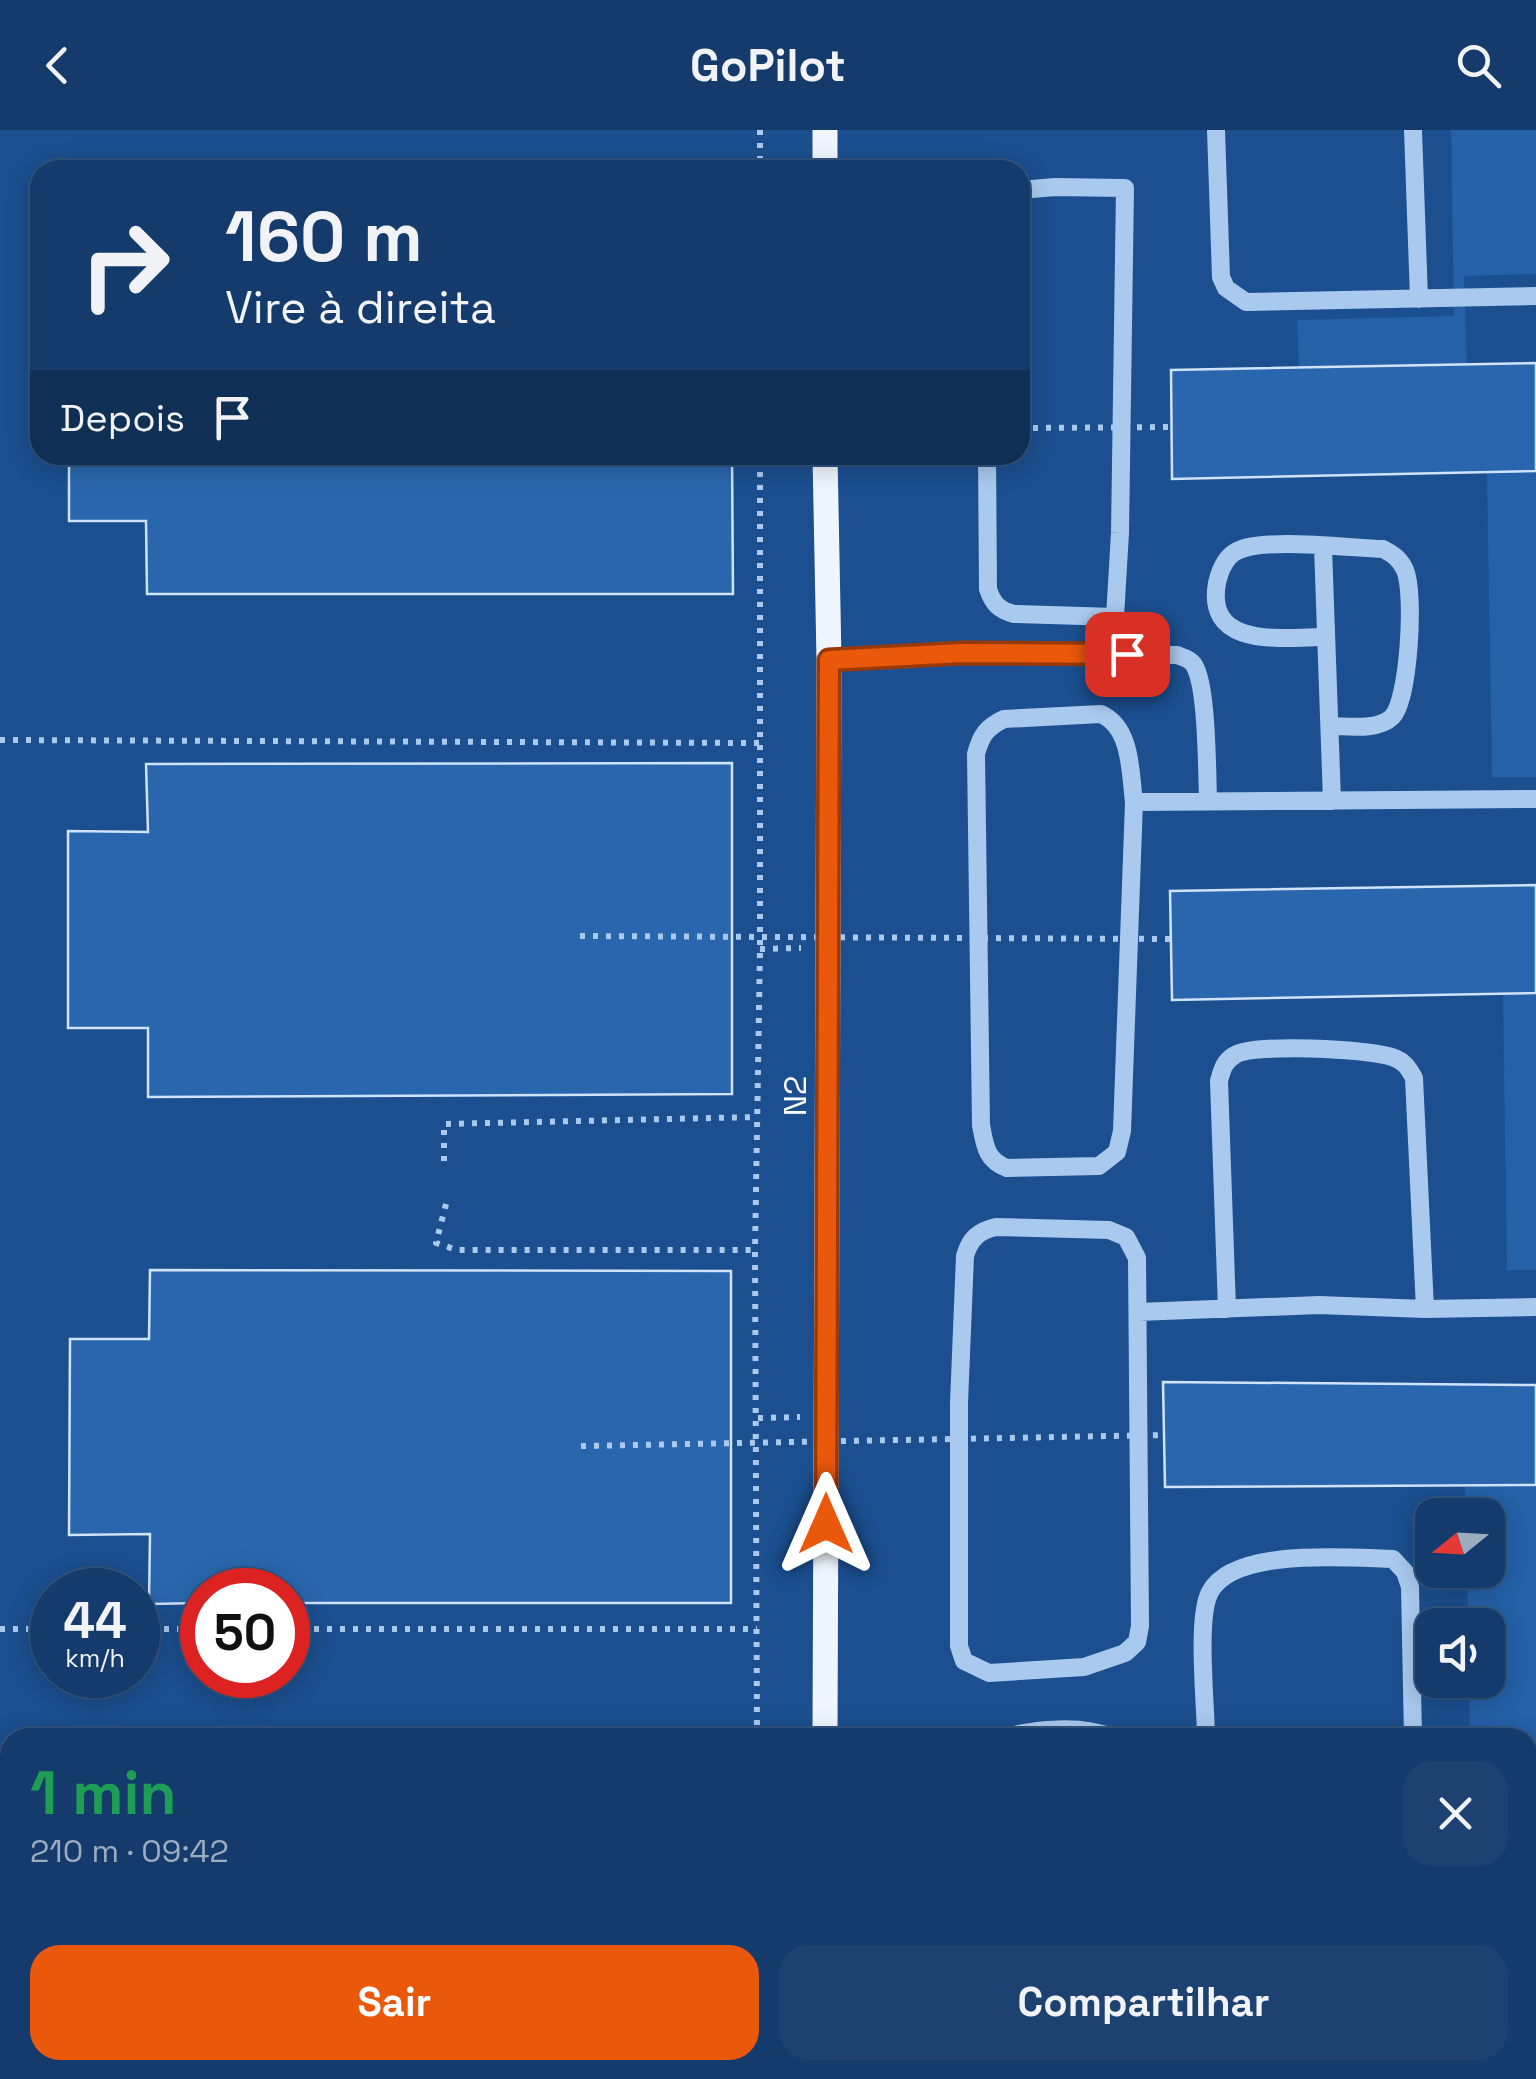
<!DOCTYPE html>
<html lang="pt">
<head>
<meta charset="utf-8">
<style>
	body { margin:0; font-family:"Space Grotesk",sans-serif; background:#1d4271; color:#f1f3f6; height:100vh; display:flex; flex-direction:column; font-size:38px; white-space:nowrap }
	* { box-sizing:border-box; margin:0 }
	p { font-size:32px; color:#9dadc1 }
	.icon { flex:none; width:55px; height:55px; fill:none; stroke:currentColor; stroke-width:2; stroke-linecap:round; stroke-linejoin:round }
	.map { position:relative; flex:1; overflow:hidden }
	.drawer { position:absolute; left:0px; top:1598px; width:1538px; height:352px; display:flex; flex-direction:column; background:#143b6b; border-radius:30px 30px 0 0; box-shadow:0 5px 25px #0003,0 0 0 2px #33557e }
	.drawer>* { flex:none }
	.hud { position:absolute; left:30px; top:30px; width:1000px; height:305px; border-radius:30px; box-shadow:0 5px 25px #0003,0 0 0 2px #33557e; background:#143b6b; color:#f1f3f6; overflow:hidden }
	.needle { width:65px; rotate:252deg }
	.controls { position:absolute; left:1415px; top:1368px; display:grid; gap:20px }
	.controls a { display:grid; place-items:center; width:90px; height:90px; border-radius:20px; background:#143b6b; box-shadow:0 5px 25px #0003,0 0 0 2px #33557e; font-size:50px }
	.speed { position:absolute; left:30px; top:1438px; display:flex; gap:20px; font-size:50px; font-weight:700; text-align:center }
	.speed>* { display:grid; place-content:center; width:130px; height:130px; border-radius:50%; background:#143b6b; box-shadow:0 5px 25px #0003,0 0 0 2px #33557e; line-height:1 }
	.speed small { font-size:25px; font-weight:400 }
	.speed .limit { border:15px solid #d22; background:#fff; color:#111 }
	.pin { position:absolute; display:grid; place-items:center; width:85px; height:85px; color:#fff; margin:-42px; border-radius:20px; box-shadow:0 5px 15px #0006 }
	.me { position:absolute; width:110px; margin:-55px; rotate:0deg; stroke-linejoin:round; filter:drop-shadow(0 0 8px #0008) }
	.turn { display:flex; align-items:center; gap:35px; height:210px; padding:0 30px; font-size:45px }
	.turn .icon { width:130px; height:130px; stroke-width:2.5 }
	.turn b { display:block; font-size:70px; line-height:85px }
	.then { display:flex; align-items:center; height:95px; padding:0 30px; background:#0003; gap:20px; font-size:38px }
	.round { display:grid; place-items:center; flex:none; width:105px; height:105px; border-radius:30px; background:#1d4271 }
	.summary { display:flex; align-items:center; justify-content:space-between; height:170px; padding:0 30px }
	h1 { font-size:60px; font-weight:700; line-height:75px; color:#1e9e55 }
	.cta { display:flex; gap:20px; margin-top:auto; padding:20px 30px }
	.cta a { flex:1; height:115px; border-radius:30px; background:#ea580c; color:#fff; font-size:40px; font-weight:700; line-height:115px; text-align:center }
	.cta a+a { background:#1d4271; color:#f1f3f6 }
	header { display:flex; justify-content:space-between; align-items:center; height:130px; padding:0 30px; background:#143b6b; font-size:45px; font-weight:700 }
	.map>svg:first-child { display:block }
	.green { fill:#2461a8 }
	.building { fill:#2a66ad; stroke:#cfe3fa; stroke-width:2.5 }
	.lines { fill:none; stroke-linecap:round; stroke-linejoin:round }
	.path { stroke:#a9c9ee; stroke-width:6; stroke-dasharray:5 8; stroke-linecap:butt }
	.minor { stroke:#a9c9ee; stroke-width:18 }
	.major { stroke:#f0f6ff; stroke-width:25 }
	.path-bridge { stroke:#a9c9ee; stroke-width:6; stroke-dasharray:5 8; stroke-linecap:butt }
	.route-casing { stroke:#983908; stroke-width:25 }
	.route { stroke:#ea580c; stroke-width:18 }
	.labels { text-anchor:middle; stroke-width:10; stroke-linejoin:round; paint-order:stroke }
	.street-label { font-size:32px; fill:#fff; stroke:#1b4f8f }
</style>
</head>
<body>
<header><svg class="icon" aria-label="back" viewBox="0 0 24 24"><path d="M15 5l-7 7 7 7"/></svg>GoPilot<svg class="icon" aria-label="search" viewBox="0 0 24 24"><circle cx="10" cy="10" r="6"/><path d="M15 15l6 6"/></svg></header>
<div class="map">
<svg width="1536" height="1949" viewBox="0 0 1536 1949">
	<rect width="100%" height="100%" fill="#1b4f8f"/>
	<path class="green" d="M1451,0h85v144l-72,2 3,89 -168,3 -2,-48 157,-4z
		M1536,341v306h-44l-5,-305z
		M1536,863v277h-29l-4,-276z
		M1536,1355v297h-8v-44l-58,-1 -1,-57h19v-55h-20l-1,-55h21v-55h-22l-1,-29z
		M1528,1852h8v97h-84v-9h76z"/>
	<path class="building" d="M1536,233v108l-364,8 -1,-109z
		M69,325h663l1,139h-586l-1,-73h-77z
		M732,633v331l-584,3v-69h-80v-197l80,1 -2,-68z
		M1536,755v108l-364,7 -2,-109z
		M150,1140l581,1v332h-443v-13h-86v13l-53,1 1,-70 -81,1 1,-196h79z
		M1163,1252l373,3v100l-371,2z
		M1536,1762v89h-8v-88z
		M149,1940h582v9h-582z"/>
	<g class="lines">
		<path class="path" d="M760,0v40
			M0,610l759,3
			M760,819l41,-1
			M444,1031v-37l313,-7
			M446,1074l-10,39 21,7h298
			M758,1288l42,-1
			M0,1499h52
			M138,1499h64
			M288,1499h469
			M757,1608l-2,-488 5,-301v-494
			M0,1620h10
			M759,1940v9"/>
		<path class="minor" d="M1216,0l5,147 5,11 20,14 290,-6
			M1413,0l6,169
			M1020,60l35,-3 70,1 -5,345 -5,84 12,36
			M987,325l1,134c5,15 11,21 26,25l101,3
			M1323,417l9,254
			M1326,507c-41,0 -121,13 -109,-54 3,-13 8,-26 20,-32 27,-14 112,-3 146,-2 10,5 17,10 22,21 10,23 4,130 -13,147 -14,14 -45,9 -62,9
			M829,530l133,-7 215,2c8,3 16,5 19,14 11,24 11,101 12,131
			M1101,584c31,14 29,58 33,88l-12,329 -5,21 -18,14 -92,2c-21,-8 -22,-22 -26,-43l-5,-371c5,-19 11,-27 28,-35z
			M1134,672l402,-3
			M996,1097l113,3 17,7 11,21 3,368 -3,16 -12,11 -41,14 -95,6 -25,-12 -5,-15v-243l6,-147c5,-17 13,-25 31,-29z
			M1227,1179l-8,-228c3,-11 5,-20 16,-26 19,-12 134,-6 157,2 12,4 16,10 22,21l11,231
			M1138,1182l181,-7 106,4 111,-2
			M1002,1608c32,-9 80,-14 111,0
			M1206,1608c0,-33 -10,-120 4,-146 24,-45 139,-34 183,-33l12,13 5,15 3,151
			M1528,1692l8,-1
			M970,1949v-9
			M1130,1949v-9
			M1228,1949l114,-8 49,8"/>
		<path class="major" d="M825,40v-40
			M825,1608l4,-1078 -4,-205
			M824,1940v9"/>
		<path class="path-bridge" d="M1020,298l152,-1
			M580,806l591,3
			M581,1316l584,-11"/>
	</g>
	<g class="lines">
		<defs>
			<path id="route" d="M826,1394l3,-864 133,-7 165,1"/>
		</defs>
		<use href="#route" class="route-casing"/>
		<use href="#route" class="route"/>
	</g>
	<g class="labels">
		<g class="street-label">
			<text transform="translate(795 966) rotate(-90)" y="11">N2</text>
		</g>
	</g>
</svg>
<div class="controls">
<a><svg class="needle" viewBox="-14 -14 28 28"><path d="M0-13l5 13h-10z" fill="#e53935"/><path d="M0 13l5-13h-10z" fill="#9dadc1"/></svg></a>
<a><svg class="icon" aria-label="sound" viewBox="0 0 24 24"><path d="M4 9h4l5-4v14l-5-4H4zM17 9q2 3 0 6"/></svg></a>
</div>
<div class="speed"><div>44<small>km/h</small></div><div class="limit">50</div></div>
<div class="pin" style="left:1127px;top:524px;background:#d93025"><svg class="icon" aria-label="arrive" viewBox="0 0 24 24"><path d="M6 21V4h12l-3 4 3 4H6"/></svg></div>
<svg class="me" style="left:826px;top:1394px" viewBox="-20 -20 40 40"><path d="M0-17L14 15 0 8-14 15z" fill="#ea580c" stroke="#fff" stroke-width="4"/></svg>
<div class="hud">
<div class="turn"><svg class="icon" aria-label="right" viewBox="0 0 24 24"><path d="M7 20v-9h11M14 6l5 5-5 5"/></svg><div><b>160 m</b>Vire à direita</div></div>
<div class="then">Depois<svg class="icon" aria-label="arrive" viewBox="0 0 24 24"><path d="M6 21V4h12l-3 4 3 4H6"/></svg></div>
</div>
<section class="drawer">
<div class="summary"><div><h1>1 min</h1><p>210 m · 09:42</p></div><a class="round"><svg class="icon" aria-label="close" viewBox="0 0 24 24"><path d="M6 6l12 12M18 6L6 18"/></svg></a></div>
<div class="cta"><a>Sair</a><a>Compartilhar</a></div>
</section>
</div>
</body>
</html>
